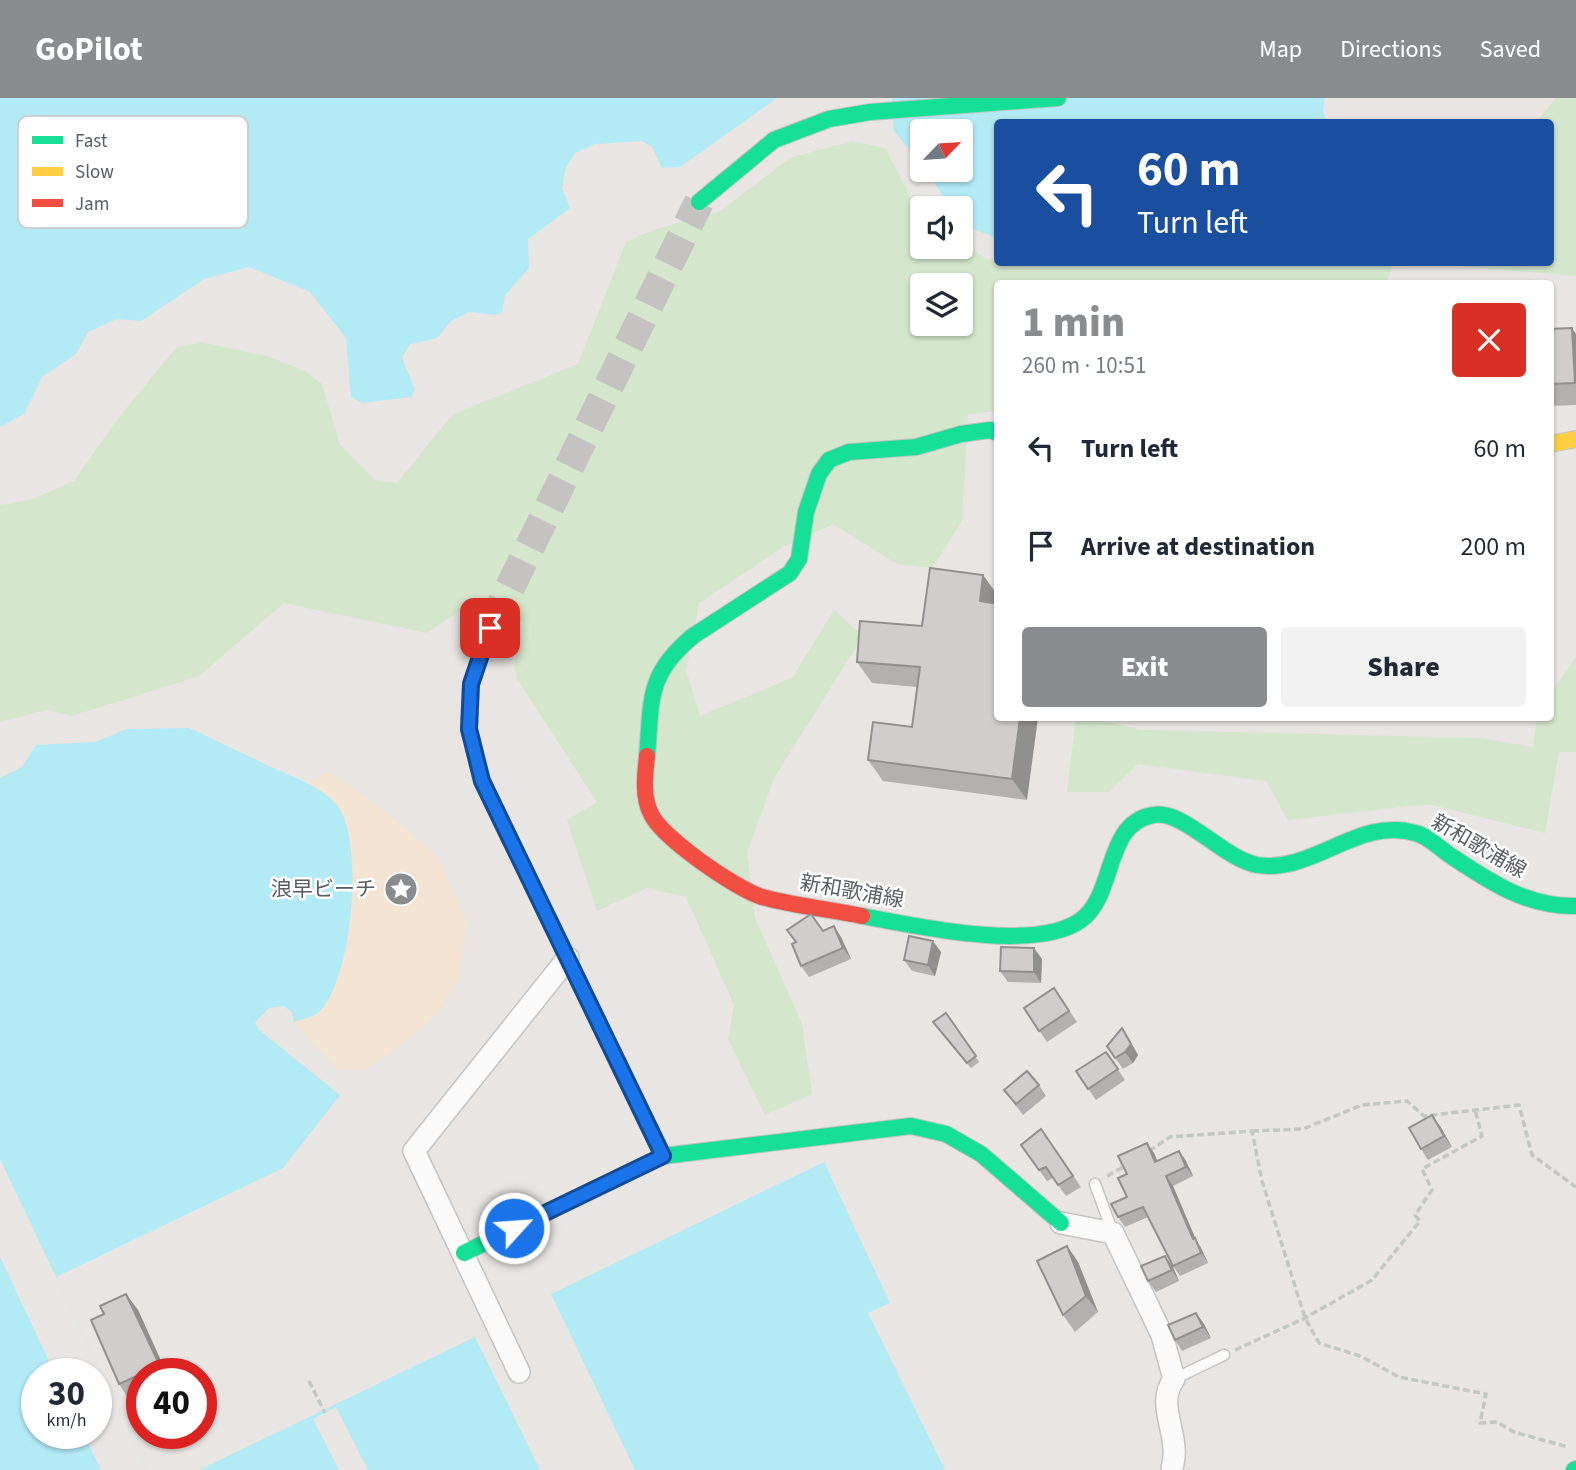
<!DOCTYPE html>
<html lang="en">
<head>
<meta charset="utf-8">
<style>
	body { margin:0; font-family:"Source Sans 3","Noto Sans JP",sans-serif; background:#f2f2f3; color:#1f2937; height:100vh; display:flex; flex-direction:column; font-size:26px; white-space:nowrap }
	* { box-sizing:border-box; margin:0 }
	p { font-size:23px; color:#747a83 }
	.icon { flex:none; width:38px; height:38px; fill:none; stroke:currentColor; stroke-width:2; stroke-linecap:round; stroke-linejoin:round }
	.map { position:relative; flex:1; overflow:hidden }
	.side { position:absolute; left:994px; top:182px; width:560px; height:441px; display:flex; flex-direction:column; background:#fff; border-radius:7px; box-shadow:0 2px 5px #0004 }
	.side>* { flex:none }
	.hud { position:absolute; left:994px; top:21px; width:560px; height:147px; border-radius:7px; box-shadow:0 2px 5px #0004; background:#1a4fa0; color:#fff; overflow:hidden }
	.needle { width:46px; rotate:65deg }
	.tools { position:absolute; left:910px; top:21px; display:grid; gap:14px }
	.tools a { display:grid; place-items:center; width:63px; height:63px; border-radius:7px; background:#fff; box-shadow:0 2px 5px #0004; font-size:35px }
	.speed { position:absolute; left:21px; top:1260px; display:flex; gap:14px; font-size:35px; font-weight:700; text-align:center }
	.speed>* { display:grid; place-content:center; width:91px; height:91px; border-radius:50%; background:#fff; box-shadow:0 2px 5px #0004; line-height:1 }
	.speed small { font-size:18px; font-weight:400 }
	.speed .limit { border:10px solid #d22; background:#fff; color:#111 }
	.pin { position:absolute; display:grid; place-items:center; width:60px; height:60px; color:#fff; margin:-30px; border-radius:14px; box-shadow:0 4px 10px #0006 }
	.me { position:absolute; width:77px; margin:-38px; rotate:64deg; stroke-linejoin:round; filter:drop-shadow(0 0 5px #0008) }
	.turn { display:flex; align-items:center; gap:24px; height:147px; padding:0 28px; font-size:32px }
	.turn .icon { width:91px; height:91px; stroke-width:2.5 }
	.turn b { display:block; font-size:49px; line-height:60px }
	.round { display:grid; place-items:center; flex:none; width:74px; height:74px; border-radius:7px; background:#f2f2f3 }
	.overview { display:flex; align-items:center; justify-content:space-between; height:119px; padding:0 28px }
	h1 { font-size:42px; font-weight:800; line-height:52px; color:#8a8d8e }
	.action { display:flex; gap:14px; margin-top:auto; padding:14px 28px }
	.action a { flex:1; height:80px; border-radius:7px; background:#8a8d8e; color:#fff; font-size:28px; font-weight:800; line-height:80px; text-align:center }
	.action a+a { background:#f2f2f3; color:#1f2937 }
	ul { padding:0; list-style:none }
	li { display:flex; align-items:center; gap:21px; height:98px; padding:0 28px }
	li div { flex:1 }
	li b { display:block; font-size:26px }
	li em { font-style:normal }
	header { display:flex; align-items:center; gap:42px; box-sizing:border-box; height:98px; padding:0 35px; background:#8a8d8e; color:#fff }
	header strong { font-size:33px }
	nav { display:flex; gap:38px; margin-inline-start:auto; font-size:24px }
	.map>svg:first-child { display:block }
	.green { fill:#d4e6cb; fill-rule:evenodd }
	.sand { fill:#f3e4d4 }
	.water { fill:#b2eaf6; fill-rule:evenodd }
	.pier { fill:#e8e5e2 }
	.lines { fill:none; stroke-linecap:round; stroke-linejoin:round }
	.secondary-tunnel { stroke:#c4c3c2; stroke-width:30; stroke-dasharray:30 15; stroke-linecap:butt }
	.lane-casing { stroke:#c4c4c3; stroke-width:13 }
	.street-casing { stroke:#c4c4c3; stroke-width:24 }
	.fast-casing { stroke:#c3c4c3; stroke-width:18 }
	.slow-casing { stroke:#c3c4c3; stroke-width:18 }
	.jam-casing { stroke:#c3c4c3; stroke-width:18 }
	.path { stroke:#c2c8c3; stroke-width:3.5; stroke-dasharray:7 3.5; stroke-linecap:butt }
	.lane { stroke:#fcfbfb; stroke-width:10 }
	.street { stroke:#fcfbfb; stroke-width:21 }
	.fast { stroke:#16e098; stroke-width:16 }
	.slow { stroke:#ffcf43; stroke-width:16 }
	.jam { stroke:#f24e42; stroke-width:16 }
	.wall { fill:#b3b0af }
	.shaded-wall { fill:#92908f }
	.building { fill:#d0cdcc; stroke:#92908f; stroke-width:2 }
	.route-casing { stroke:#114b97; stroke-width:18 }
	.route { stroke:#1a73e8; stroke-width:12 }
	.labels { text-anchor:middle; stroke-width:5; stroke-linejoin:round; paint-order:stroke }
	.street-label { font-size:21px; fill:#585e61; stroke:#fff }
	.poi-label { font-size:21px; fill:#585e61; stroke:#fff; text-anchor:end }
	.key { fill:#fff; stroke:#cdcfd0; stroke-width:2 }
	.key-label { font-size:19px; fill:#585e61 }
</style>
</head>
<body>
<header>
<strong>GoPilot</strong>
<nav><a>Map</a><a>Directions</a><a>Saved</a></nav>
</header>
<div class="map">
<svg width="1576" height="1372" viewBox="0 0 1576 1372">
	<rect width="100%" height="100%" fill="#e8e5e2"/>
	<path class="green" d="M1556,0h20v178l-151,-13 125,-1v-140h-14z
		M852,43l33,7 37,71v28h39v-4c24,15 47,30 76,19l357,1 -8,20 -388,1 -1,127 -29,3 -6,107 -30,47 -35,-4 -64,-40 -52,24 -82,55 -13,67 14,46 93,-39 41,-67 29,26 -89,142 -27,75 8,65 47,106 10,70 -47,21 -37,-76 6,-34 -48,-108 -39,-9 -50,23 -30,-91 30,-18 -80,-123 -3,-12 9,-45 -46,-25 -23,18 -27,18 -143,-30 -85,73 -127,40 -26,-6 -46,12v-217l30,-5 44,-19 42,-60 60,-73 24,-6 67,14 38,15 17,13 18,61 36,36 21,2 56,-69 125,-50 48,-122 30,-13 63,-17 71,-54zM922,187h39v39h-39z
		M1576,559v95h-17l-14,81 -117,-29 -140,16 -22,-39 -128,-17 -29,28h-42l9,-74h16l49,12 339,8 53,9 4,-29h13l1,-25z"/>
	<path class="sand" d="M329,673l65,48 43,37 30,66 -8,57 -25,38 -51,42 -20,11h-25l-33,-34 -11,-14 21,-7 13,-16 19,-48 -2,-135 -13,-15 -25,-18z"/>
	<path class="water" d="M0,0h777l-97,69 -18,1 -10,-21 -10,-6 -47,3 -20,9 -9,14 -4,21 8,20 -42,31 1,29 -24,27 -3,17 -7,3 -26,-3 -18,9 -14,17 -27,6 -8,14 13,32 -4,7 -49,6 -11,-6 -5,-59 -36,-46 -61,-25 -45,12 -63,42 -24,-2 -29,13 -12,22 -34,23 -18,37 -24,13z
		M892,0h433l-2,12 4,12h-329l-1,116 -35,-13 -1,-17h-10l-25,-38h35v-39h-39v33l-28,-33z
		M189,630c28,13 55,26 82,39 22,10 49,19 65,37 30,34 16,177 -17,208 -6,5 -17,7 -25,10l-2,-10 -8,-6 -15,2 -14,14 4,8 81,65 -57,73 -227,109 91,193h-147v-692l22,-11 14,-22 59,-3 32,-13zM37,1276h59v59h-59z
		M824,1064l66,141 -22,10 77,157h-310l-84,-176z
		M475,1239l65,133h-341z"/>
	<path class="pier" d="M0,1061l56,118 91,193h-46l-18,-37h13v-59h-41l-55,-117z
		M336,1309l32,63h-29l-26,-51z"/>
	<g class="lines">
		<path class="secondary-tunnel" d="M490,530l209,-426"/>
		<defs>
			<path id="lane" d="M1095,1086l18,49
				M1174,1281l50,-24"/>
			<path id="street" d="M1061,1125l52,10 49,102 12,44c-16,22 -1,45 0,69 1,7 -1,15 -2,22
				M519,1274l-105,-221 154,-193"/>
			<path id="fast" d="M699,104l75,-62 55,-21 41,-7 188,-14
				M490,530l-19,56 -2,45 13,52 181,375
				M647,658c5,-56 -1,-81 46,-120l97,-63 9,-14 7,-47 13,-38 10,-14 20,-8 67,-5 45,-13 29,-4 8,3
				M862,818c54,10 173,37 219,4 35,-25 23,-97 72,-105 30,-6 71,44 104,50 56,9 102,-49 158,-32 13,3 24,15 36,23 39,26 76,51 125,50
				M464,1155l199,-97 248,-30 35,8 35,20 80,69
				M1574,1372l2,-1"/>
			<path id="slow" d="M1550,346l26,-5"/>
			<path id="jam" d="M647,658c-2,19 -5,40 4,58 11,24 85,75 111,83 32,9 67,12 100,19"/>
		</defs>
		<use href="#lane" class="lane-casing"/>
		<use href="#street" class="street-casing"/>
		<use href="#fast" class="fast-casing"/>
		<use href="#slow" class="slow-casing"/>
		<use href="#jam" class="jam-casing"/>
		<path class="path" d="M1252,1033l51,-2 59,-24 45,-4 17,15 95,-11 13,50 44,32
			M1149,1053l21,-14 82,-6 10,50 43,137 14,25 41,13 39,21 87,17 -6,29 17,-1 17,10 54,15
			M1107,1078l18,-10
			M1235,1252l70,-32 67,-38 48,-59 -5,-6 17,-25 -10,-21 60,-33 -7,-26
			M309,1283l16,32"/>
		<use href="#lane" class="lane"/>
		<use href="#street" class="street"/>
		<use href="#fast" class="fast"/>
		<use href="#slow" class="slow"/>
		<use href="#jam" class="jam"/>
	</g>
	<path class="wall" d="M1550,231l26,5v71l-26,1z
		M983,477l15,21 -1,8 30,196 -144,-19 -15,-21 44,-33 5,-40 -45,-4 -15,-21 65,-36z
		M823,833l18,6 10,22 -42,18 -8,-11z
		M941,854l-6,24 -23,-5 -8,-11z
		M1042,861l-1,24 -33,-1 -8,-11z
		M1054,890l23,34 -30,20 -23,-34z
		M946,915l33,49 -8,6 -38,-46z
		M1122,930l7,11 9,16 -5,8 -10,6 -16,-23z
		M1106,954l19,28 -29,20 -20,-29z
		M1039,987l7,11 -23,19 -19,-25z
		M1440,1028l12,21 -24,13 -7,-11z
		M1041,1031l40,58 -15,9 -13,-18 -6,3 -26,-36z
		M1179,1053l7,10 7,15 -20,10 23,54 5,8 7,15 -28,13 -7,-10 -25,-49 -23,10 -7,-10 9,-20 27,-44 3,8z
		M1067,1148l11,16 20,50 -23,20 -12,-17z
		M1165,1158l8,11 6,14 -23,11 -8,-11z
		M126,1196l12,16 29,64h-25v21l-12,6 -11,-17z
		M1204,1226l7,14 -29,13 -7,-11z"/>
	<path class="shaded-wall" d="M1572,230l4,6v50l-1,-1z
		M983,477l15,21 -4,26 -14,-21z
		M1020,620h18l-11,82 -15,-21z
		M834,828l7,11 10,22 -8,-11z
		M933,843l8,11 -6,24 -7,-11z
		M1034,850l8,11 -1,24 -7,-11z
		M1122,930l7,11 9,16 -5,8 -8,-11z
		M1432,1017l8,11 12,21 -8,-11z
		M1147,1045l7,10 8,19 -7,-10z
		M1179,1053l7,10 7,15 -7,-9z
		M1166,1078l7,10 23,54 5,8 7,15 -15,-24z
		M1067,1148l11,16 20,50 -12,-16z
		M1165,1158l8,11 6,14 -7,-11z
		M126,1196l12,16 29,64h-2l-5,-8z
		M1196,1215l8,11 7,14 -8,-11z"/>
	<path class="building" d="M1572,230l3,55 -25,1v-55z
		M930,470l53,7 -3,26 18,3v114h22l-8,61 -144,-19 5,-38 39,5 8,-60 -63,-5 3,-41 62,5z
		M811,816l12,17 11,-5 9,22 -42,18 -9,-22 4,-2 -9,-12z
		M909,838l24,5 -5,24 -24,-5z
		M1001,849l33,1v24l-34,-1z
		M1054,890l15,23 -30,20 -15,-23z
		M946,915l30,43 -9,7 -34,-41z
		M1122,930l9,16 -6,8 -10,6 -8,-12z
		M1106,954l12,17 -30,20 -12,-18z
		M1027,973l12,14 -23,19 -12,-14z
		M1432,1017l12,21 -23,13 -12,-21z
		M1041,1031l32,47 -15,9 -12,-18 -7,3 -18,-25z
		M1147,1045l8,19 24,-11 7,16 -20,9 27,63 2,-1 6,15 -28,13 -30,-59 -25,10 -7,-13 16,-7 -9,-19 9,-4 -9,-18z
		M1067,1148l19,50 -23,19 -26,-54z
		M1165,1158l7,14 -24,11 -7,-15z
		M126,1196l34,72 -41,18 -28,-64 13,-6 -4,-8z
		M1196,1215l7,14 -28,13 -7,-15z"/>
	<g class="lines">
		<defs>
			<path id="route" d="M490,530l-19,56 -2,45 13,52 181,375 -149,72"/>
		</defs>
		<use href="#route" class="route-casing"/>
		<use href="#route" class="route"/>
	</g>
	<defs>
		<symbol id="sight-disc" viewBox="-11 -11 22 22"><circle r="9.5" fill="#8a8d8e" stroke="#fff"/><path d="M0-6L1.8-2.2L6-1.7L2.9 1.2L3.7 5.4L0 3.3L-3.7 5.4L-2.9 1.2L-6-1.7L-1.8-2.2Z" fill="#fff"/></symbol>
	</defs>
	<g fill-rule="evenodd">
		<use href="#sight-disc" x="382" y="772" width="38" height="38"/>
	</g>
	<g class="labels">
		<g class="street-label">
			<text transform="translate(1479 748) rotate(30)" y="7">新和歌浦線</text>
			<text transform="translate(852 793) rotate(10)" y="7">新和歌浦線</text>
		</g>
		<g class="poi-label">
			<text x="376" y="798">浪早ビーチ</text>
		</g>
	</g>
	<rect x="18" y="18" width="230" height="112" rx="10" class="key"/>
	<rect x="32" y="38" width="31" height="8" fill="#16e098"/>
	<rect x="32" y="69" width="31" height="9" fill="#ffcf43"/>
	<rect x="32" y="101" width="31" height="8" fill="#f24e42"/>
	<g class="key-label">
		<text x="75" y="49">Fast</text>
		<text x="75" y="80">Slow</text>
		<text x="75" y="112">Jam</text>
	</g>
</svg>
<div class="tools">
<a><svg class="needle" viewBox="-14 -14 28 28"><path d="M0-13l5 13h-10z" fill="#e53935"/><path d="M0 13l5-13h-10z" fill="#747a83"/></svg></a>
<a><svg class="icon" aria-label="sound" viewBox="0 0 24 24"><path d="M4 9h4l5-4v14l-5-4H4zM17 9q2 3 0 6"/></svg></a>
<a><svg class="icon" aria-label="layers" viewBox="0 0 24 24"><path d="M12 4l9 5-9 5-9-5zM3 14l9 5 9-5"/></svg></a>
</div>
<div class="speed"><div>30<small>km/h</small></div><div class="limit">40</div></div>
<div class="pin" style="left:490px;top:530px;background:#d93025"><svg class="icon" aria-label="arrive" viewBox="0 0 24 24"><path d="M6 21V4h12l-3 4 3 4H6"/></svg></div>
<svg class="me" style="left:514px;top:1130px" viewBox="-20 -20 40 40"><circle r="17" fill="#1a73e8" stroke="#fff" stroke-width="3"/><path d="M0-11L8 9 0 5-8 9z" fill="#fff"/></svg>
<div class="hud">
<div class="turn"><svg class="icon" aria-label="left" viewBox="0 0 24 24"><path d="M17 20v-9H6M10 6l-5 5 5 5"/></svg><div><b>60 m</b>Turn left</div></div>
</div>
<section class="side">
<div class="overview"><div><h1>1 min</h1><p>260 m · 10:51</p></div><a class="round" style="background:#d93025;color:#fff"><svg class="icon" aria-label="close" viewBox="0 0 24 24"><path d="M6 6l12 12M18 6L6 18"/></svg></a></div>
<ul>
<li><svg class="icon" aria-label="left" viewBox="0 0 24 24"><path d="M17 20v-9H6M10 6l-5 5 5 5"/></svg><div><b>Turn left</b></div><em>60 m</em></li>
<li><svg class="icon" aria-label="arrive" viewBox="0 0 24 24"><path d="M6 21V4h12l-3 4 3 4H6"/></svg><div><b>Arrive at destination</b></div><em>200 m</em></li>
</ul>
<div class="action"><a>Exit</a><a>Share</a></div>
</section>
</div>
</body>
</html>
